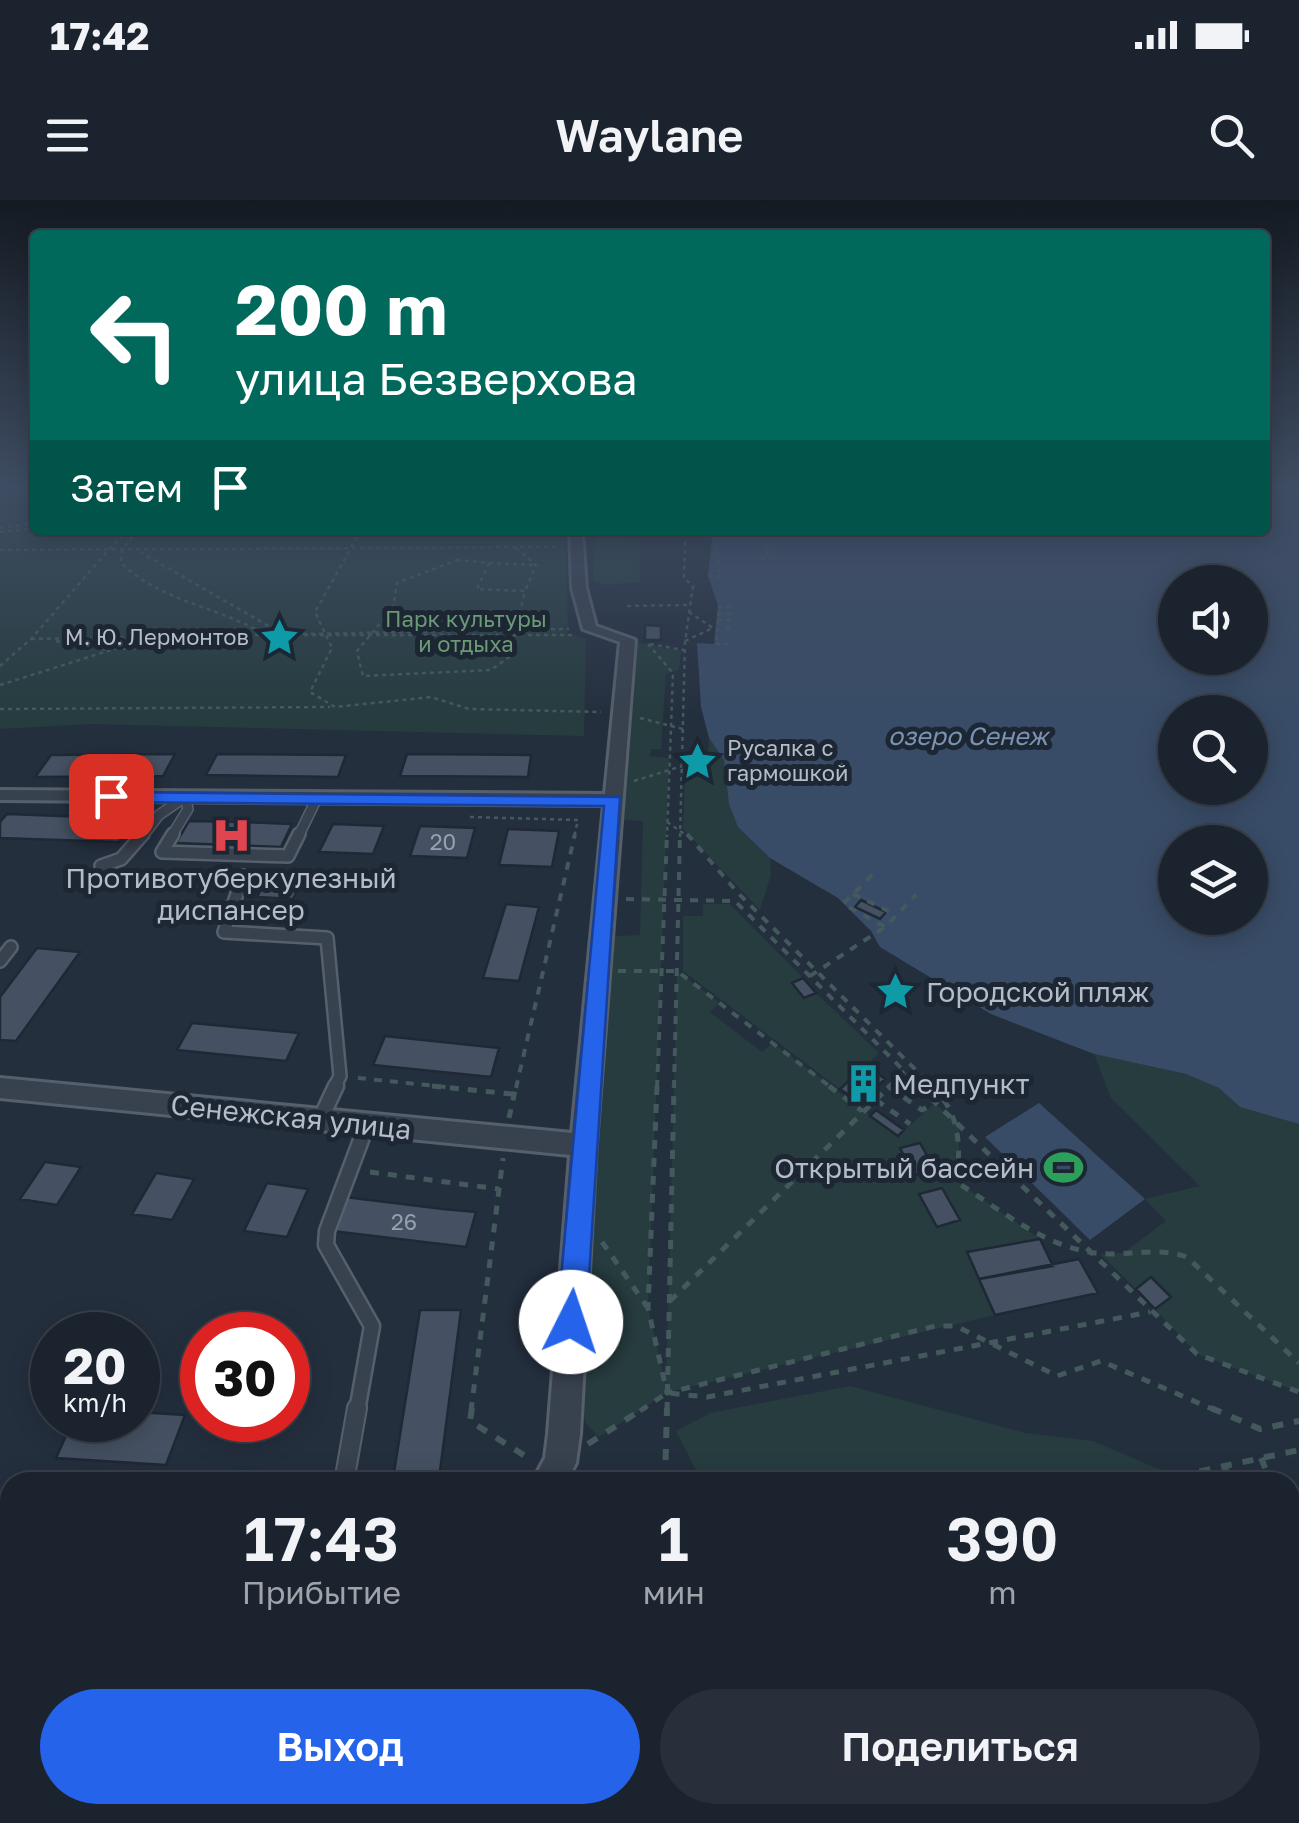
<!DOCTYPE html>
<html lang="ru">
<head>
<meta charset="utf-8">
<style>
	body { margin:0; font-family:"Golos Text",sans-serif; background:#282f3a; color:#f1f3f6; height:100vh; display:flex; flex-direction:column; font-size:38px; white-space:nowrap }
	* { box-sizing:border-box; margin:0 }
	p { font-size:32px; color:#a0a4aa }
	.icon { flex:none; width:55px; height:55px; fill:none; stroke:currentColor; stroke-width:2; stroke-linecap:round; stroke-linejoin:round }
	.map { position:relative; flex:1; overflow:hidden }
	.sheet { position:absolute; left:0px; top:1272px; width:1300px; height:352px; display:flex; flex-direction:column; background:#1b232e; border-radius:30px 30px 0 0; box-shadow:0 5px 25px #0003,0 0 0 2px #39404a }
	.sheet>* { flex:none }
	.banner { position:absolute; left:30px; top:30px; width:1240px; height:305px; border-radius:10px; box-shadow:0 5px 25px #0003,0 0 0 2px #39404a; background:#00695c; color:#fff; overflow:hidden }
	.controls { position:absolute; left:1158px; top:365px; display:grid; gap:20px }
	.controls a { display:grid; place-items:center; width:110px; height:110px; border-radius:50%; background:#1b232e; box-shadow:0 5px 25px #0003,0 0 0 2px #39404a; font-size:50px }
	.speed { position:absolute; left:30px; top:1112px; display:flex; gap:20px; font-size:50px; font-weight:700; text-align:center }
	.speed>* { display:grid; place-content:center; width:130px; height:130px; border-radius:50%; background:#1b232e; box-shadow:0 5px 25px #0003,0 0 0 2px #39404a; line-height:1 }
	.speed small { font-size:25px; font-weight:400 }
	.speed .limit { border:15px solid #d22; background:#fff; color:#111 }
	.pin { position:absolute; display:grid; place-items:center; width:85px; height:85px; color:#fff; margin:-42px; border-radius:20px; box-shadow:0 5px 15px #0006 }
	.me { position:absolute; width:110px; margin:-55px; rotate:4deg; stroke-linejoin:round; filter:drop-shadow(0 0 8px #0008) }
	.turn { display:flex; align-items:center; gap:35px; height:210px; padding:0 40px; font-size:45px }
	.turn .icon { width:130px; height:130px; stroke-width:2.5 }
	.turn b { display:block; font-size:70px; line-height:85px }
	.then { display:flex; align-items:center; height:95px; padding:0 40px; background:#0003; gap:20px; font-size:38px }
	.eta { display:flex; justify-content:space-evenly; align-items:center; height:170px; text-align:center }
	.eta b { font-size:60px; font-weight:600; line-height:70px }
	.primary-button { display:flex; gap:20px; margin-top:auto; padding:20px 40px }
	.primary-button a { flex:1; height:115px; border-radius:60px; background:#2563eb; color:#fff; font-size:40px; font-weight:600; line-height:115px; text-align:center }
	.primary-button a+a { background:#282f3a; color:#f1f3f6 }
	.status { display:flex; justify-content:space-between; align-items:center; height:70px; padding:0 50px; background:#1b232e; direction:ltr }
	.status svg { height:28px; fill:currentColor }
	header { display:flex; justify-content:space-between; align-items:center; height:130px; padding:0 40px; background:#1b232e; font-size:45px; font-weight:600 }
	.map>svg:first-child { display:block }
	.green { fill:#263c3f }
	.water { fill:#394c67; fill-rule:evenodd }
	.building { fill:#455162; stroke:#1f2835; stroke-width:2.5 }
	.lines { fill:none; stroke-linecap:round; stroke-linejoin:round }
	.service-far3-casing { stroke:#565f6c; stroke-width:12 }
	.service-far2-casing { stroke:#565f6c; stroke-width:16 }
	.service-far1-casing { stroke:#565f6c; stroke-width:19 }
	.service-casing { stroke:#565f6c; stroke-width:22 }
	.minor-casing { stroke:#565f6c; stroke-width:6 }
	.path-far3 { stroke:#44595c; stroke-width:2.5; stroke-dasharray:4 4; stroke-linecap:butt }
	.path-far2 { stroke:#44595c; stroke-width:4; stroke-dasharray:8 8; stroke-linecap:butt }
	.path-far1 { stroke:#44595c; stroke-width:5; stroke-dasharray:9 9; stroke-linecap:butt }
	.path { stroke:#44595c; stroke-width:6; stroke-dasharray:11 11; stroke-linecap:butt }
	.service-far3 { stroke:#38414e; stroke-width:9 }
	.service-far2 { stroke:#38414e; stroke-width:11 }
	.service-far1 { stroke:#38414e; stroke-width:14 }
	.service { stroke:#38414e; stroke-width:18 }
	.minor { fill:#38414e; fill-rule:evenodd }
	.route { fill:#2563eb; stroke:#184099; stroke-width:2.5 }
	.labels { text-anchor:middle; stroke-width:10; stroke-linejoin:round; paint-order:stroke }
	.far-park-label { font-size:22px; fill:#6b9a76; stroke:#1d2633 }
	.far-poi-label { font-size:22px; fill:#b4bcc9; stroke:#1d2633; text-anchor:end }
	.number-label { font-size:22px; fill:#98a1af }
	.far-water-label { font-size:25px; font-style:italic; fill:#7c92b1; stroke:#1d2633 }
	.poi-label { font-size:28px; fill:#b4bcc9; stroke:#1d2633; text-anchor:start }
	.street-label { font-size:28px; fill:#b4bcc9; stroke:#1d2633 }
</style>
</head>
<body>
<div class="status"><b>17:42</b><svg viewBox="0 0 49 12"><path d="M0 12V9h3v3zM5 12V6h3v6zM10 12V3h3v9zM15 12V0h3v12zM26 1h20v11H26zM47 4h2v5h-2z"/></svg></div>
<header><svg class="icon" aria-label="menu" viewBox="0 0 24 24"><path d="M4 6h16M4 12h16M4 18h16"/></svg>Waylane<svg class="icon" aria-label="search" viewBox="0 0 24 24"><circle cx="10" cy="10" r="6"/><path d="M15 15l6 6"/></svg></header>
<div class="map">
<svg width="1299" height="1623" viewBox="0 0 1299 1623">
	<rect width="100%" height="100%" fill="#242f3e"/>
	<path class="green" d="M0,287h35v43h531l2,104 18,5 -2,97 -493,-12 -91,5z
		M602,338l37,2 1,42 -36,3 -11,-4 2,-40z
		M636,442l45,9 -2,19 -13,4 -5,75h-10l-1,7 19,2 -21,550 18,79 11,-416 43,32 -10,9 52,40 11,-9 125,93 37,-33 24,24v56l81,56 -72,13 27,63 -327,77 -69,45 -13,-13 -6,-22 35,-466 25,-1 3,-114 -23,-1z
		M709,538l15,21 14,68 32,31 1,17 -11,35 -77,-81 2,-56 22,-5z
		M703,704h27l73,74 -11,6 12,13 12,-4 63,60 -39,36 -157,-118v-55h20z
		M1094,854l92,20 33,14 21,19 59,17v268l-102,-38 -42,-45 -4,-31 -15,11 -36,-35 23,-1 43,-32 -21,-22 55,-13 -89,-88z
		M850,1186l175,47 68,8 96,41h-487l-26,-51 34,-18z
		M1290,1334h9v289h-387l-12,-8h390z"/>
	<path class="water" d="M1265,287h34v637l-59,-17 -21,-19 -33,-14 -92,-20 -103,-40 -111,-67 -9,-16 -33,-33 -68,-40 -32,-31 -9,-23 -5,-44 -15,-22 -8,-31 -4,-64 17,1 4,-39 -10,-29 5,-46h552zM1175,382h75v76h-75zM1175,512h75v76h-75zM1175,642h75v76h-75z
		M1039,903l106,96 -55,41 -105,-103z"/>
	<path class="building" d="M645,425l16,1v14h-16z
		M175,554l-12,22 -128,1 16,-22z
		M217,554l129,1 -8,22 -132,-2z
		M407,554l124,1 -3,22 -128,-1z
		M7,614l107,4h22l-17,24 -119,-4v-16z
		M189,621l52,1 51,2 -11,23 -105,-4z
		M333,624l25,1 26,1 -11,28 -54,-2z
		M420,626l55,2 -8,30 -57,-2z
		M508,629l51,2 -7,36 -53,-2z
		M269,675l35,2 -11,22 -36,-2z
		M861,700l25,12 -6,7 -25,-12z
		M506,704l33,3 -20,74 -36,-3z
		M37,748l43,4 -64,89 -16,-1v-43z
		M803,778l13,15 -12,5 -12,-15z
		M192,823l107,10 -13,28 -109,-11z
		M385,836l114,12 -8,29 -118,-12z
		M866,865l19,14 -25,24 -20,-14z
		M876,910l28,20 -6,6 -28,-20z
		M920,943l15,27 -21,5 -14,-27z
		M45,962l36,5 -24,38 -37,-6z
		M156,973l38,6 -22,41 -40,-6z
		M267,983l41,6 -21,48 -43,-6z
		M942,988l18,32 -23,7 -18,-33z
		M345,997l98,12 33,3 -10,35 -134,-16z
		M1040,1039l13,27 -74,13 -12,-27z
		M1079,1059l19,34 -103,22 -16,-36z
		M1151,1077l20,20 -16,12 -19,-20z
		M420,1110h41l-21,161 -46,1z
		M138,1212l47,3 -19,50 -110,-7 17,-38h65z
		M10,1455v160h127l-5,8 -121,-1 -11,-18v-144z
		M275,1615h183l10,8h-183z"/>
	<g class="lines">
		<defs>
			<path id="service-far3" d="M142,637l17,-22 26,-18 3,12 -17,28
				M298,637l19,-39"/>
			<path id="service-far2" d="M173,634l-11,18 126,4 11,-22
				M101,666l20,-7 22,-25
				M243,676l-19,56 103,6 13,138 -6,12
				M0,761l11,-14"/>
			<path id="service-far1" d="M320,920l16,-34
				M357,1211l15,-85 -46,-81 1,-14 40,-107"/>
			<path id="service" d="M344,1282l13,-74
				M209,1615l9,8
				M749,1615l12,8
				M725,1623l3,-8"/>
			<path id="minor" d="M570,330h12l4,58 10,38 39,14 -39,505 -16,289 -4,29 -10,19h-34l13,-24 3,-24 22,-279 -570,-57v-20l572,55 32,-328 -604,-5v-10l605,4 15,-152 -37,-13 -11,-41z
				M0,1349l10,1v34l-10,-1z"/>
		</defs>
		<use href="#service-far3" class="service-far3-casing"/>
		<use href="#service-far2" class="service-far2-casing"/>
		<use href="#service-far1" class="service-far1-casing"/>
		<use href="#service" class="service-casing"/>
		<use href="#minor" class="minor-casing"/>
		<path class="path-far3" d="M0,328l35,-5
			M137,330l-15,20 -1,13c41,39 96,43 143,71
			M361,330l-46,82 17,36 -22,44 25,15 96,-10 38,12 132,3
			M0,332l35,-4
			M713,334l55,1 -1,22
			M516,348l20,17 -11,26
			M0,350l560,-3
			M140,352l139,80
			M761,357h13
			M457,360l32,3 -12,26 48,2 -16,66 -18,13 -128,6 -6,-25 36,-43 4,-25z
			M489,363l45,2
			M708,376h12l-5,-42
			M627,406l63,-1
			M719,413l13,1
			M718,420h14
			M728,426v5
			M304,435h270
			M31,439l538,-10
			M56,441l42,8
			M685,441l28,-13 -24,-16
			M648,444l25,29 -6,164
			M650,444l34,6
			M728,444h-12l3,-37h15
			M105,449h-7l8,-10
			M115,449l41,-1 17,-9
			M0,466l31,-27 95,-109
			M0,485l114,-36
			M0,509l330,-2
			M640,518l43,11
			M634,581l48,-15
			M470,617l108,3 -4,17
			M667,622l22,15
			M680,637l5,-195 8,-56 -9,-8 1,-37"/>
		<path class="path-far2" d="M687,634l51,59 196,195
			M872,675l-29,29 42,23 31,-32
			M853,694l41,20
			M626,699l109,2 186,187
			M618,771h59l155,117
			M810,776l75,-49
			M358,878l98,10
			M516,888l59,-254
			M657,888l10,-254
			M674,888l6,-254
			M887,888l24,-23"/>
		<path class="path-far1" d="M432,886l80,8
			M657,886l-9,222 19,85 268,-67h21l101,50 44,-15 116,50
			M829,886l33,25
			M918,886l279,268 102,38
			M932,886c30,30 27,57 26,97 43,27 85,63 137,70 31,4 61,-7 92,4l112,106
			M889,887l33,23 13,-7
			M876,900l34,24
			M509,918l7,-32
			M370,972l129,17
			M602,1042l46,66
			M670,1101l220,-215
			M471,1211l32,-253
			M640,1211l27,-18 40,4 443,-85
			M667,1211l7,-325"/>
		<path class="path" d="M472,1208l-2,13 63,40
			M1211,1208l49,21 39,-8
			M588,1244l56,-36
			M1261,1258l10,24
			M1225,1267l6,15
			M1178,1276l121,-26
			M665,1282l2,-74
			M1290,1328l4,11
			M0,1419l10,1
			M658,1615v8
			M162,1623l5,-8"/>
		<use href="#service-far3" class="service-far3"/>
		<use href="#service-far2" class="service-far2"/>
		<use href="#service-far1" class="service-far1"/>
		<use href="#service" class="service"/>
		<use href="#minor" class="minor"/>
	</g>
	<linearGradient id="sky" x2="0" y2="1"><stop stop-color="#141a22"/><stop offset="0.56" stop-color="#3f4d63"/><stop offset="1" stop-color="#3f4d63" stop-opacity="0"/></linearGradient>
	<rect width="1299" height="514" fill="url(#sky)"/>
	<path class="route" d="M105,592l515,5 -34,525 -4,10 -11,4 -10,-4 -4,-10 47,-516 -493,-4 -6,-2z"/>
	<defs>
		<symbol id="sight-bare" viewBox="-9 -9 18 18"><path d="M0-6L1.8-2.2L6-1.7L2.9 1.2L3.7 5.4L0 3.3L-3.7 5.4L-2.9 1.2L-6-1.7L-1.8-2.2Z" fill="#0f9aa8" stroke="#1d2633" stroke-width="2.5" paint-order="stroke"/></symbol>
		<symbol id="hospital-bare" viewBox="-9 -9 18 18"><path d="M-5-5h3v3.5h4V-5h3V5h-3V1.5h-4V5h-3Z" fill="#e0444e" stroke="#1d2633" stroke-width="2.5" paint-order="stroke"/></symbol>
		<symbol id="building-bare" viewBox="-9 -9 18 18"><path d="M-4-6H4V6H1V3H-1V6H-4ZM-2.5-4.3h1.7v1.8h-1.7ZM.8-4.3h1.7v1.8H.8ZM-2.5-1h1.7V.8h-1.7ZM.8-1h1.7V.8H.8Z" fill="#0f9aa8" stroke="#1d2633" stroke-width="2.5" paint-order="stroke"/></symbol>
		<symbol id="stadium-bare" viewBox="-9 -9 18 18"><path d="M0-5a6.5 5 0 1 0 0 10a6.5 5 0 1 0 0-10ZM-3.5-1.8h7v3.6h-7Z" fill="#2e9e5b" stroke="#1d2633" stroke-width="2.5" paint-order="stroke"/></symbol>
	</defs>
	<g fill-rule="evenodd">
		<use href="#sight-bare" x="252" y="410" width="55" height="55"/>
		<use href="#sight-bare" x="670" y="534" width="55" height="55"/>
		<use href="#hospital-bare" x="204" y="608" width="55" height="55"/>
		<use href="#sight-bare" x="868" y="764" width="55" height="55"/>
		<use href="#building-bare" x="836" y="856" width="55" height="55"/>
		<use href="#stadium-bare" x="1036" y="940" width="55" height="55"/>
	</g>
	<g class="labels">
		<g class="far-park-label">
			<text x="466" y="427">Парк культуры<tspan x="466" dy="25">и отдыха</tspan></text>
		</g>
		<g class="far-poi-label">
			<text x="249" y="445">М. Ю. Лермонтов</text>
			<text x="727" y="556" text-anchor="start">Русалка с<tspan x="727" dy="25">гармошкой</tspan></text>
		</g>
		<g class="number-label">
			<text x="443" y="650">20</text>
			<text x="404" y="1030">26</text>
		</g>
		<g class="far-water-label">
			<text x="968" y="545">озеро Сенеж</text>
		</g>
		<g class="poi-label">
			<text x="231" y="688" text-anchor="middle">Противотуберкулезный<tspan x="231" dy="32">диспансер</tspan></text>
			<text x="926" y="802">Городской пляж</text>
			<text x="893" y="894">Медпункт</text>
			<text x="1034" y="978" text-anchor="end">Открытый бассейн</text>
		</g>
		<g class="street-label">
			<text transform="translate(291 917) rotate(6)" y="10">Сенежская улица</text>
		</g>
	</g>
</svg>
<div class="controls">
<a><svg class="icon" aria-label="sound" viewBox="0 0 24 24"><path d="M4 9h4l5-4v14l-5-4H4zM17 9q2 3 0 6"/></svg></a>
<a><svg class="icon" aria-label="search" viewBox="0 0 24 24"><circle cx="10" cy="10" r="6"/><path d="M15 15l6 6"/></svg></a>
<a><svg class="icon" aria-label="layers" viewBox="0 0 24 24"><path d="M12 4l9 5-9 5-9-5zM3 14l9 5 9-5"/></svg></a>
</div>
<div class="speed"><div>20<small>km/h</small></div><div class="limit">30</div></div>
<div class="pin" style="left:111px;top:596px;background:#d93025"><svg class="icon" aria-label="arrive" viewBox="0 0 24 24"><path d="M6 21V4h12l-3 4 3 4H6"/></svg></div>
<svg class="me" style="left:571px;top:1122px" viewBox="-20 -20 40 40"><circle r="19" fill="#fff"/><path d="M0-13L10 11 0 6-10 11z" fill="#2563eb"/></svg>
<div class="banner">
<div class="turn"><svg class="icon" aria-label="left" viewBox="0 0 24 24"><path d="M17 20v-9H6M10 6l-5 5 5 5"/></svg><div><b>200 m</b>улица Безверхова</div></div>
<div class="then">Затем<svg class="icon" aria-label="arrive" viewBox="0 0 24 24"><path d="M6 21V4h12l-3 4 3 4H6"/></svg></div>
</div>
<section class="sheet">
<div class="eta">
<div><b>17:43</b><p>Прибытие</p></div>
<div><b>1</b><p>мин</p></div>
<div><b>390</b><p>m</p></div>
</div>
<div class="primary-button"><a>Выход</a><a>Поделиться</a></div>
</section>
</div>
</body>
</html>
